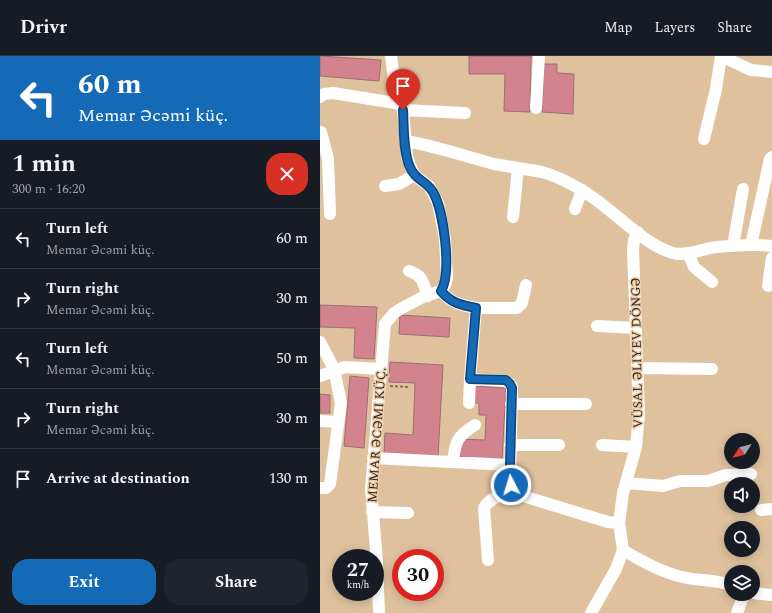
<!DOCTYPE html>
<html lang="en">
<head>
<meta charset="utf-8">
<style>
	body { margin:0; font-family:Spectral,serif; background:#20242c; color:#f1f3f6; height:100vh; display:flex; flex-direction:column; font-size:15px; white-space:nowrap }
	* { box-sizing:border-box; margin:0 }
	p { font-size:13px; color:#9ea1a6 }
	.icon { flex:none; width:22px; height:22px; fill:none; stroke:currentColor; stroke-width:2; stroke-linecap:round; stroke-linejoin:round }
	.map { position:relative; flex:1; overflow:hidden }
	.details { display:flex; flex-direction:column; background:#171b24; width:320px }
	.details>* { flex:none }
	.top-card { background:#156ab8; color:#fff; overflow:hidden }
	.needle { width:26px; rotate:234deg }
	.tools { position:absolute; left:404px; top:377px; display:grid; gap:8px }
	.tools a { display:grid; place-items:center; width:36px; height:36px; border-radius:50%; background:#171b24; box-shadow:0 2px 10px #0003; font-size:20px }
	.speed { position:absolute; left:12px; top:493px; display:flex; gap:8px; font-size:20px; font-weight:700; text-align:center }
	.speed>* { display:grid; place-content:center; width:52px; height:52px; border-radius:50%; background:#171b24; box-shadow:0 2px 10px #0003; line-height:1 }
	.speed small { font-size:10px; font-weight:400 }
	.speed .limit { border:6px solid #d22; background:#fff; color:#111 }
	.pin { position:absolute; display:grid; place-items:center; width:34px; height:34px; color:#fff; margin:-41px -17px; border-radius:50% 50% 50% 0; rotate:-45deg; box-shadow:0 0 4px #0007 }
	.pin .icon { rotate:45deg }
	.me { position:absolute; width:44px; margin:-22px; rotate:355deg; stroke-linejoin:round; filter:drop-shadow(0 0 3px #0008) }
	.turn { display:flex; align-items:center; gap:14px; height:84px; padding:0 12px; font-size:18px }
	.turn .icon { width:52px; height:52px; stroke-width:2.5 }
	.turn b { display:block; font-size:28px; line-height:34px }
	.round { display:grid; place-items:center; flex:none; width:42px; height:42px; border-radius:16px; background:#20242c }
	.summary { display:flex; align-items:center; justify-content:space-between; height:68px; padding:0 12px }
	h1 { font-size:24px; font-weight:700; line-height:30px }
	.button { display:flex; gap:8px; margin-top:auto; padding:8px 12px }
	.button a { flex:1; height:46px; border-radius:16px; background:#156ab8; color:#fff; font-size:16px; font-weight:700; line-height:46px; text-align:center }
	.button a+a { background:#20242c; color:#f1f3f6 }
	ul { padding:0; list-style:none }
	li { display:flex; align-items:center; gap:12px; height:60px; padding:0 12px; border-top:1px solid #363941 }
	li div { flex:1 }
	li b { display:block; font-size:15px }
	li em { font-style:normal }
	header { display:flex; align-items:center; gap:24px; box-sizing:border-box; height:56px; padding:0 20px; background:#171b24; border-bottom:1px solid #363941 }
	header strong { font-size:19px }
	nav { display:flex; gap:22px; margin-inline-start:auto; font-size:14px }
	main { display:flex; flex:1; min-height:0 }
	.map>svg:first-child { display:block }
	.building { fill:#d2838d; stroke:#9b6e73 }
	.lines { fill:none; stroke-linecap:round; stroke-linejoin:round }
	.path { stroke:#847058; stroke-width:2; stroke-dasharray:3 2; stroke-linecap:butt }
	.minor { stroke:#fff; stroke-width:12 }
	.route-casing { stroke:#0e4578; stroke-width:10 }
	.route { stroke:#156ab8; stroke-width:7 }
	.labels { text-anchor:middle; stroke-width:3; stroke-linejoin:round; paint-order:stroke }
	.street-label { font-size:13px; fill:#302517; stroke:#ecceab }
</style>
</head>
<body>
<header>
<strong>Drivr</strong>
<nav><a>Map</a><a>Layers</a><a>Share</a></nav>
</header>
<main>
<section class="details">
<div class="top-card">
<div class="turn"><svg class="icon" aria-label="left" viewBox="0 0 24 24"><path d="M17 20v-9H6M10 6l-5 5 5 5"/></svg><div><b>60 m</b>Memar Əcəmi küç.</div></div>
</div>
<div class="summary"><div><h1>1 min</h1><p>300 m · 16:20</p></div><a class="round" style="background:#d93025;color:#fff"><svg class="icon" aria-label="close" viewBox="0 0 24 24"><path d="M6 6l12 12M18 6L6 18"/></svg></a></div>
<ul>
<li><svg class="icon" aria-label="left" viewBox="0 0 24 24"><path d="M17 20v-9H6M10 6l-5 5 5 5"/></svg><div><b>Turn left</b><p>Memar Əcəmi küç.</p></div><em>60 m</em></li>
<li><svg class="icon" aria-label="right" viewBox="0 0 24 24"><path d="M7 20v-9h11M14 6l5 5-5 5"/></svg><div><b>Turn right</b><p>Memar Əcəmi küç.</p></div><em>30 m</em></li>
<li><svg class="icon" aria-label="left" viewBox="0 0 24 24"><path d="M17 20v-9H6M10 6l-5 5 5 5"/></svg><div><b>Turn left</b><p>Memar Əcəmi küç.</p></div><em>50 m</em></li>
<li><svg class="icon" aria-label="right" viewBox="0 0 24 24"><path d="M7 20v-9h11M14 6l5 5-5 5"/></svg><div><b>Turn right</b><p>Memar Əcəmi küç.</p></div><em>30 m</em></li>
<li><svg class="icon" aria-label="arrive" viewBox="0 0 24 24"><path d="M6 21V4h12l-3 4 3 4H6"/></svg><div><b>Arrive at destination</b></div><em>130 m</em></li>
</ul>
<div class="button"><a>Exit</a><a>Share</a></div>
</section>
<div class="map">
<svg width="452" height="557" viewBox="0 0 452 557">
	<rect width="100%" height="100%" fill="#dfc19e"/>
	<path class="building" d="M0,0l61,4 -2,21 -59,-5z
		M149,0h62l-1,56 -26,-1 1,-37h-36z
		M224,8h13v9l17,1 -1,40 -31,-2z
		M0,249l57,2 -3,52 -20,-1 1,-30 -35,-1z
		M80,259l50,3 -1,19 -50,-3z
		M70,306l53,3 -5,92 -54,-3 1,-21 28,2 2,-52 -26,-1z
		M30,320l19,2 -5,70 -20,-2z
		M154,330l32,2 -4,72 -43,-3 1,-18 25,1 1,-25h-7v-12h-6z
		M0,338l10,1v18h-10z"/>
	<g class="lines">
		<path class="path" d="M70,330l20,1"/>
		<path class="minor" d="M0,41l4,-3 9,-1 68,11
			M216,52l3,-52
			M83,54l62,3
			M1,76l7,27 2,55
			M384,83l12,-50 5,-33 30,14 21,2
			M86,85c30,5 58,15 88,23 16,3 32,5 48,8 15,4 28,11 41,19 28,16 60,54 90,62 14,4 30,-5 44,-6 18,-2 37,-3 55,-1
			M65,130l14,-2 15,-9
			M255,153l7,-19
			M193,161l5,-49
			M318,176l-4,8 -1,9 6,165 -3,33 -13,46 -4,30 4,27c18,11 38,22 59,27 16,4 33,2 49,8
			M431,189l19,-86 2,-2
			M413,190l10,-57
			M368,197l6,14 18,15
			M89,215c15,5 13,11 19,25
			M448,230l4,-28
			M121,235c10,12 20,14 35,17l-6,71 36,2 4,3 2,3 -2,92 4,11 12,7 82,25 11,1
			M156,252h41l5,-5 4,-18
			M277,270l39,2
			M0,286l14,27 7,34 -11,81 -4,4h-6
			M319,312l73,1
			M0,320l25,-9 35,2
			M149,347l1,-24
			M191,348h75
			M0,365l18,1
			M190,389h49
			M282,389l34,2
			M53,402l136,7
			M133,406c2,-20 4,-26 22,-37
			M306,427l37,3 17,-5h28l18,-6 25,-1
			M441,454l11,-1
			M52,456l36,1
			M168,504l-4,-52c6,-11 19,-13 30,-18
			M433,537l19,2
			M59,557l-2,-51 -6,-73 14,-165 9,-11 8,-5 21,-11 18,-6 4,-6 2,-7 -2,-39 -7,-36 -9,-17 -15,-11 -7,-18 -4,-47 -9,-31 -3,-23
			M271,557l25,-44 7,-19
			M417,557l7,-19"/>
	</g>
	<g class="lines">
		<defs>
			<path id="route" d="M83,54c1,18 0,38 6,55 6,16 17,15 24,27 11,19 19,81 8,99 10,12 20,14 35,17l-6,71 36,1 4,4 2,4 -2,77 1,20"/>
		</defs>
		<use href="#route" class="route-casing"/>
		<use href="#route" class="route"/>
	</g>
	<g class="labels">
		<g class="street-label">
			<text transform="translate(316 297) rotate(-91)" y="5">VÜSAL ƏLIYEV DÖNGƏ</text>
			<text transform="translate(56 379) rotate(-86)" y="5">MEMAR ƏCƏMI KÜÇ.</text>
		</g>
	</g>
</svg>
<div class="tools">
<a><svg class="needle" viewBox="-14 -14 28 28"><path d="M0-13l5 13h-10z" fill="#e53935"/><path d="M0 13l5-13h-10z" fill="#9ea1a6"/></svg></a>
<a><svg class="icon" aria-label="sound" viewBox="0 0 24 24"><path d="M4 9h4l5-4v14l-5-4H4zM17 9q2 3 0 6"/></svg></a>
<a><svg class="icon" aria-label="search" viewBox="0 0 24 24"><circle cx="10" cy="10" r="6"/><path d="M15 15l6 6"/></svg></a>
<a><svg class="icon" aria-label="layers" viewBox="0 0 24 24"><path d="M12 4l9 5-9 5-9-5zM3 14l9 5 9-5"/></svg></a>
</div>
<div class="speed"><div>27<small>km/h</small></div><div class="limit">30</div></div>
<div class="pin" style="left:83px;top:54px;background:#d93025"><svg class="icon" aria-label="arrive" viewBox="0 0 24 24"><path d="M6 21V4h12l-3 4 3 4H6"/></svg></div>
<svg class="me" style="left:191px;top:429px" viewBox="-20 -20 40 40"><circle r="17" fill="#156ab8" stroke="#fff" stroke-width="3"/><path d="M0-11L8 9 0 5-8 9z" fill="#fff"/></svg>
</div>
</main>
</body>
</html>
